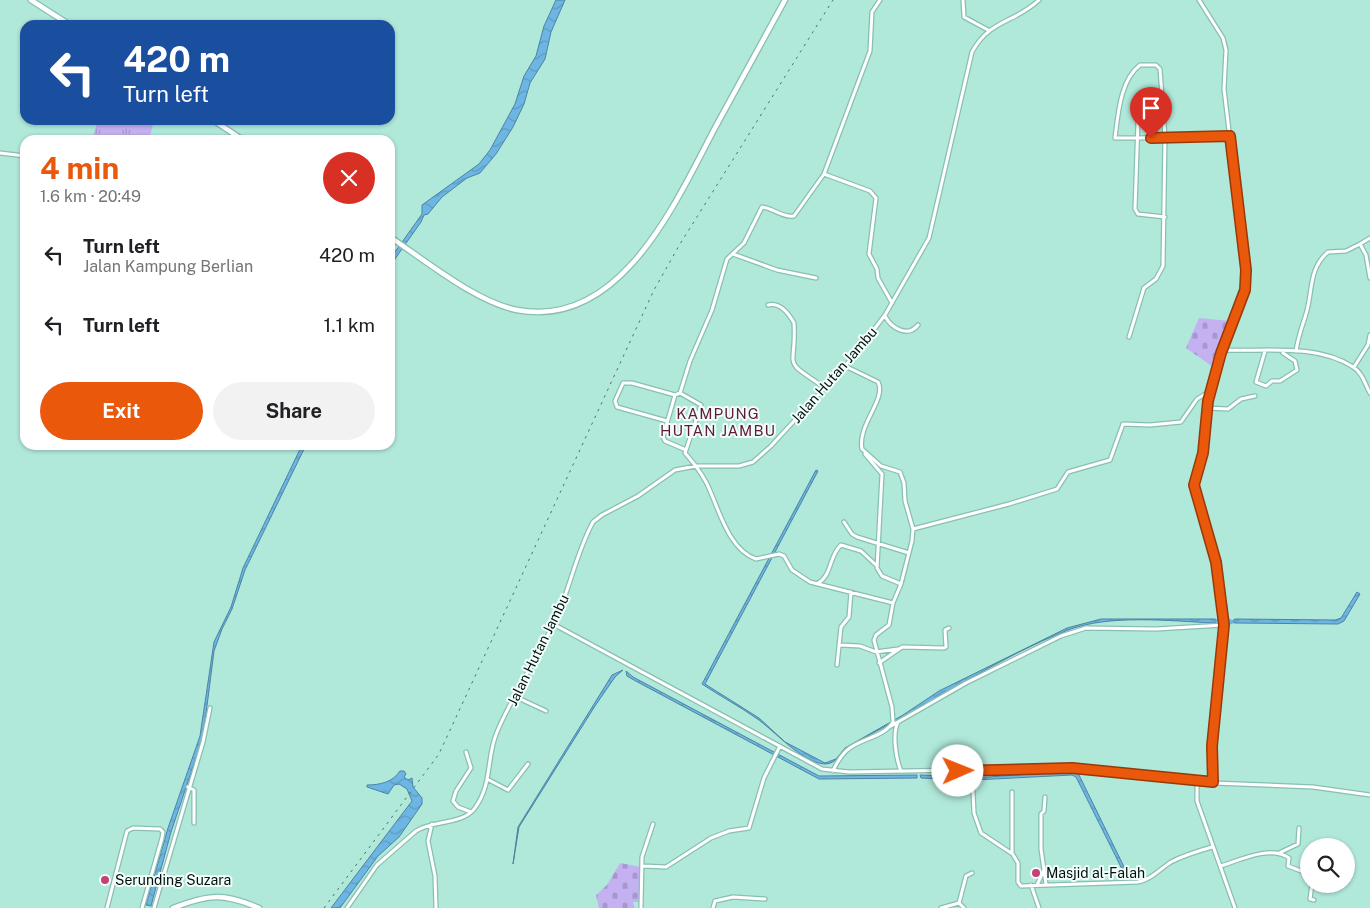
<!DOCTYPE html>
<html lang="en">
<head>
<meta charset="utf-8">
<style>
	body { margin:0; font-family:"Public Sans",sans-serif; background:#f2f2f2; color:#202124; height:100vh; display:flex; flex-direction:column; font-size:19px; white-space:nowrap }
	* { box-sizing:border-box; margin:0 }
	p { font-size:16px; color:#757577 }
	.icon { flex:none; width:28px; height:28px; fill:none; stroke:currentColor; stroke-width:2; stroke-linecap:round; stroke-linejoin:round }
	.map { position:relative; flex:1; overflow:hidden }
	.details { position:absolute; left:20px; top:135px; width:375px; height:315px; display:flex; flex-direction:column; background:#fff; border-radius:15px; box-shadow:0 1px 4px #0004 }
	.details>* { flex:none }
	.guide { position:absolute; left:20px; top:20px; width:375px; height:105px; border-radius:15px; box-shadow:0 1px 4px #0004; background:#1a4fa0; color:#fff; overflow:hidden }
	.tools { position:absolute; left:1300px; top:838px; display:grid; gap:10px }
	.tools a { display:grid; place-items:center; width:55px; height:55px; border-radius:50%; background:#fff; box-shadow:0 1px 4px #0004; font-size:25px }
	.pin { position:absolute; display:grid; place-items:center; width:42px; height:42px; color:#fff; margin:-51px -21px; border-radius:50% 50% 50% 0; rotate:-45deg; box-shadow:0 0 5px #0007 }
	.pin .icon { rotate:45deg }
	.me { position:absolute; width:55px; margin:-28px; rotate:89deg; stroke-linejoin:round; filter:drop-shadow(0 0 4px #0008) }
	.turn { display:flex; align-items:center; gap:18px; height:105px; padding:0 20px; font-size:22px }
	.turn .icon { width:65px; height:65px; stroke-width:2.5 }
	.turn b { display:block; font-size:35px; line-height:42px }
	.round { display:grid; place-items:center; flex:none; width:52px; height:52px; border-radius:26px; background:#f2f2f2 }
	.head { display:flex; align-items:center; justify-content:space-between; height:85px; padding:0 20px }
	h1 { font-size:30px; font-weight:700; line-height:38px; color:#ea580c }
	.button { display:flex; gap:10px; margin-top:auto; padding:10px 20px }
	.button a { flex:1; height:58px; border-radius:30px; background:#ea580c; color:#fff; font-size:20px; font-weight:700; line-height:58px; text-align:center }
	.button a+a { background:#f2f2f2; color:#202124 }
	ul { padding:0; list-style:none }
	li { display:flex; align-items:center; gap:15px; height:70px; padding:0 20px }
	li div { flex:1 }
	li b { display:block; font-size:19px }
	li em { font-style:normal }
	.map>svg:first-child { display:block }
	.grass { fill:url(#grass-tufts) }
	.cemetery { fill:url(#cemetery-stones) }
	.water { fill:url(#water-waves); stroke:#4c84a3 }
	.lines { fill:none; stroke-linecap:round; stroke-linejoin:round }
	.canal { stroke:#6db6e3; stroke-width:4.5 }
	.street-casing { stroke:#88bfb1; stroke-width:5.5 }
	.secondary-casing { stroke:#88bfb1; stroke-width:7 }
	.street { stroke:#fff; stroke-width:3 }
	.secondary { stroke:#fff; stroke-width:4.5 }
	.rail { stroke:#4f7269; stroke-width:1; stroke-dasharray:2.5 5; stroke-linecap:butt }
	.route-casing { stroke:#983908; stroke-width:12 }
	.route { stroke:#ea580c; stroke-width:9 }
	.poi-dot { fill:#c73e79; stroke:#f3fefb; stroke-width:2 }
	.labels { text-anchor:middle; stroke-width:4; stroke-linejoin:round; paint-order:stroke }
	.street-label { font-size:14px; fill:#00110d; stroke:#f3fefb }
	.poi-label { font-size:14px; fill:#00110d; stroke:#f3fefb; text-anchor:start }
	.neighbourhood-label { font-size:15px; letter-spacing:1px; fill:#5e1c38; stroke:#f3fefb }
</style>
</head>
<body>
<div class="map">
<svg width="1370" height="908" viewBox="0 0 1370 908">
	<defs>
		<pattern id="grass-tufts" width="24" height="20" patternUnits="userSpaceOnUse" patternTransform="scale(1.25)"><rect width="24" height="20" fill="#c4b1f2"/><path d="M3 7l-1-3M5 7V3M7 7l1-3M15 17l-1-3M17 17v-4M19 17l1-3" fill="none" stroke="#a797ce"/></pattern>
		<pattern id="cemetery-stones" width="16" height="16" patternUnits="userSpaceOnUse" patternTransform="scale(1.25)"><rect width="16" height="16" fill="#c4b1f2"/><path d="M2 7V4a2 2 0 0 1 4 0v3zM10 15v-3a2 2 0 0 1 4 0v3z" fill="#a797ce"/></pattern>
		<pattern id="water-waves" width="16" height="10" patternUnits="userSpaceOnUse" patternTransform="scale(1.25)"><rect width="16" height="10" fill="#6db6e3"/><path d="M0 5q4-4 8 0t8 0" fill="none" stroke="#5d9bc2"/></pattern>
	</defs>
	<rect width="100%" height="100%" fill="#b0e8da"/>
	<path class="grass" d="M98,120h56l-5,20h-43l-13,-3z"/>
	<path class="cemetery" d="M1199,318l31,3 -17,46 -27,-19z
		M620,863l21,4 -2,35h-6l2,6h-36l-3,-13 11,-10z"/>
	<path class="water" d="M556,0h9l-14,32 -6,27 -15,24 -6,21 -11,23 -17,27 -16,19 -13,5 -25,19 -14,17 -4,1 -3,7 -31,44v-7l32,-45v-9l57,-41 11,-14 25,-46 9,-28 12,-20 8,-30z
		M302,445h4l-61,125 -13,39 -10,20 -8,22 -11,86 -32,95 -20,74 -5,-1 22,-77 32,-92 14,-94 17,-35 12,-39z
		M816,470l2,1 -113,213 54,34 26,24 40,21 11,-4 9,-11 58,-33 36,-24 128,-63 34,-9h114l3,2 -4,2c-44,-2 -104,-9 -146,7 -69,27 -131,70 -197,104 -7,4 -16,8 -23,13 -9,6 -11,17 -23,17 -23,-1 -51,-34 -69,-46 -17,-12 -36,-22 -54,-34z
		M1357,592l3,2 -16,27 -6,3 -103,-1 -4,-1 4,-3 100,1 6,-2z
		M623,670l-8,7 -20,29 -76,121 -6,37 5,-37 94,-152z
		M626,671l7,6 186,99 98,-1v3l-98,1 -187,-100 -5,-3z
		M400,771h4l2,3 -2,3 4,3 4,-2 1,9 9,11v6l-23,33 -21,19 -38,52h-9l81,-107 -5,-12 -8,-5 -5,1 -6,9 -21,-7v-2c13,0 26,-3 33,-14z
		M1072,771l7,4 52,106h-3l-52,-104 -4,-2 -98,5 1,-2z
		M920,775l50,2 1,3 -50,-2z"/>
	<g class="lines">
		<path class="canal" d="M1218,621h3
			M1229,621l2,1"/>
		<defs>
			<path id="street" d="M963,0l1,17 24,13
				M1199,0l24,38 3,12 -2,39 23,191 -26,73 -13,48 -5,52 -9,32 22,77 8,63 -12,121 1,37 -16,-1v19l38,107
				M1142,108l1,6 -5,7 -3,88 3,5 27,3
				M0,153l25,3
				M824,174l46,17 6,7 -7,56 8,15 1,9 14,25
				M1370,238l-10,6 6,11 4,23
				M733,254l44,16 39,8
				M768,305c12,-3 21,9 26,18 3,46 -15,35 30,64
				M885,316c6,12 23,22 33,9
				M1129,337l15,-49 12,-9 7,-13 2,-129 -5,-68 -4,-4h-16c-20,15 -22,50 -25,73 39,0 77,-1 115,-2
				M1222,350c42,2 94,-7 131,17 9,5 12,17 17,26
				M1265,351l-9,31 10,4 6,-5h8l17,-11 -2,-9 -12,-8
				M1296,351c2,-14 6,-24 10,-37 7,-22 2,-45 22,-62l18,-1 14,-7
				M1354,367l14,-22 2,-10
				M680,393l10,-32 22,-51 15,-51 17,-16 18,-36c11,1 21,11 32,9l30,-42 46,-123 2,-39 8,-12
				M675,395l5,-2 21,12 -15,45
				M1207,408l21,1 13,-10 14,-3
				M667,421l-50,-14 -2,-6 8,-18h9l43,12 -12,42 2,4 21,9 -1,3c8,9 15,18 21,29 12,23 21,67 50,77l23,-5 5,2 8,14 18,12 83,21
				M865,454l17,20 -5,94 5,8 19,8
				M844,522l8,12 5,3 52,16
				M913,529l96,-25 48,-15 11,-17 42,-12 13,-36 27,1 31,-3 16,-23 13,-8
				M818,583c14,-7 11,-28 23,-38l20,6 15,14
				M553,624l269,145 27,3 223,-4 125,14
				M840,645l20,1 16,6 22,-3
				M879,663l23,-16 42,1 2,-1 -1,-17 4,-2
				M837,665l4,-38 8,-10 2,-25
				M516,697l30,14
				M898,722c-6,12 -2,37 3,49
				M891,726l75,-43 95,-47 25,-8 70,1 68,-4
				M466,752l5,16 -15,23 -3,10 5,6 13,5
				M833,771c3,-7 7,-14 13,-20 12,-12 39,-14 47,-29l-1,-15 -18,-67 2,-5 13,-10 4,-22 8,-19 11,-43 1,-12 -8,-28 -1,-18 -4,-11 -19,-6 -19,-17c-5,-24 25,-50 16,-67l-33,-16
				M972,771l2,42 7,20 30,20
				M489,780l19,10 20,-26
				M1213,783l100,4 57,8
				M188,787l6,3v33
				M1012,792v61l6,10v19l3,4 117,-4c14,-3 22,-13 33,-20 13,-7 27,-11 41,-15
				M1045,797l-1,14 -3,3v35l5,35
				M432,824l-4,17 7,35 1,32
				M1279,853l19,-9 1,-16
				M643,866l23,1 45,-29 18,-7 20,-3 15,-50 16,-32
				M1221,866c19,-6 49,-21 68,-8l-1,8 21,8
				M1312,884l-2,15 4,1
				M1031,885l8,23
				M1037,885l7,-15
				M107,908l20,-77 6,-3 27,1 3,3 -1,6 -20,70
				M154,908l49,-166 7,-34
				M347,908l30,-43 39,-34c16,-11 47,-6 59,-23 18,-25 11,-51 22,-76 16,-38 40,-73 58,-111 15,-32 21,-68 38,-99l9,-7 36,-19 37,-26 21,-4h43l14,-4 18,-16 82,-89 32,-42 44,-77 43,-186c18,-33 43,-29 67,-52
				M641,908l1,-51 11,-33
				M713,908l2,-7 18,-4 32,2
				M941,908l18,-5
				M964,908l-5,-5 7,-27 6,-3"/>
			<path id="secondary" d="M31,0l39,25
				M213,120l30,20
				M390,237c36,24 86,65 127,73 105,20 160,-111 199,-184 23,-42 46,-84 69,-126
				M173,908c36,-14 50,-15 86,0"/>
		</defs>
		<use href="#street" class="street-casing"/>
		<use href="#secondary" class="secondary-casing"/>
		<use href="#street" class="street"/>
		<use href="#secondary" class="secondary"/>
		<path class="rail" d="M324,908l115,-154 215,-464 26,-46 153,-244"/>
	</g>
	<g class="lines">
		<defs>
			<path id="route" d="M958,771l114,-3 141,14 -1,-36 12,-121 -8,-63 -22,-77 9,-32 5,-52 13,-48 24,-63 1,-20 -16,-134 -79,2"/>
		</defs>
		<use href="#route" class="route-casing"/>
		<use href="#route" class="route"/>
	</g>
	<g class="poi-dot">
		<circle cx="1036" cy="873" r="5"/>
		<circle cx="105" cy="880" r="5"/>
	</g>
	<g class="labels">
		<g class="street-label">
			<text transform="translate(834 375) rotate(-49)" y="5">Jalan Hutan Jambu</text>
			<text transform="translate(538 650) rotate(-64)" y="5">Jalan Hutan Jambu</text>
		</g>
		<g class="poi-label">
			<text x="1046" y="878">Masjid al-Falah</text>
			<text x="115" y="885">Serunding Suzara</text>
		</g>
		<g class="neighbourhood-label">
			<text x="718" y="419">KAMPUNG<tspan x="718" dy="17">HUTAN JAMBU</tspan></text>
		</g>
	</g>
</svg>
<div class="tools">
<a><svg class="icon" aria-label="search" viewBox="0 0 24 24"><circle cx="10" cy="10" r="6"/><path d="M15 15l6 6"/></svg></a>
</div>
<div class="pin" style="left:1151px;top:138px;background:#d93025"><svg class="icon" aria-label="arrive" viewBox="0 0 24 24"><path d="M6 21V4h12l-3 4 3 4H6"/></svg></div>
<svg class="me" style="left:958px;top:771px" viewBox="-20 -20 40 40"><circle r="19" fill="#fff"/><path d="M0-13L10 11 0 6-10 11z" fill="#ea580c"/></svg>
<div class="guide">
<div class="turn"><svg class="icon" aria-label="left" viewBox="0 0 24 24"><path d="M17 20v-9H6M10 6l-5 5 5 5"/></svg><div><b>420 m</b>Turn left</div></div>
</div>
<section class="details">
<div class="head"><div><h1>4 min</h1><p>1.6 km · 20:49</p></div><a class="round" style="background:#d93025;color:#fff"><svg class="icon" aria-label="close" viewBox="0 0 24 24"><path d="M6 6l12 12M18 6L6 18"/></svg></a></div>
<ul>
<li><svg class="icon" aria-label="left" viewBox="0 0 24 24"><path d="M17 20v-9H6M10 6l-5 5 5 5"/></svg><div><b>Turn left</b><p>Jalan Kampung Berlian</p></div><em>420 m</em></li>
<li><svg class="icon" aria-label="left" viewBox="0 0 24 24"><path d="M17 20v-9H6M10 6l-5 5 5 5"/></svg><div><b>Turn left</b></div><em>1.1 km</em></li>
</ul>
<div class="button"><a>Exit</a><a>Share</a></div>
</section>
</div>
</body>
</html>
